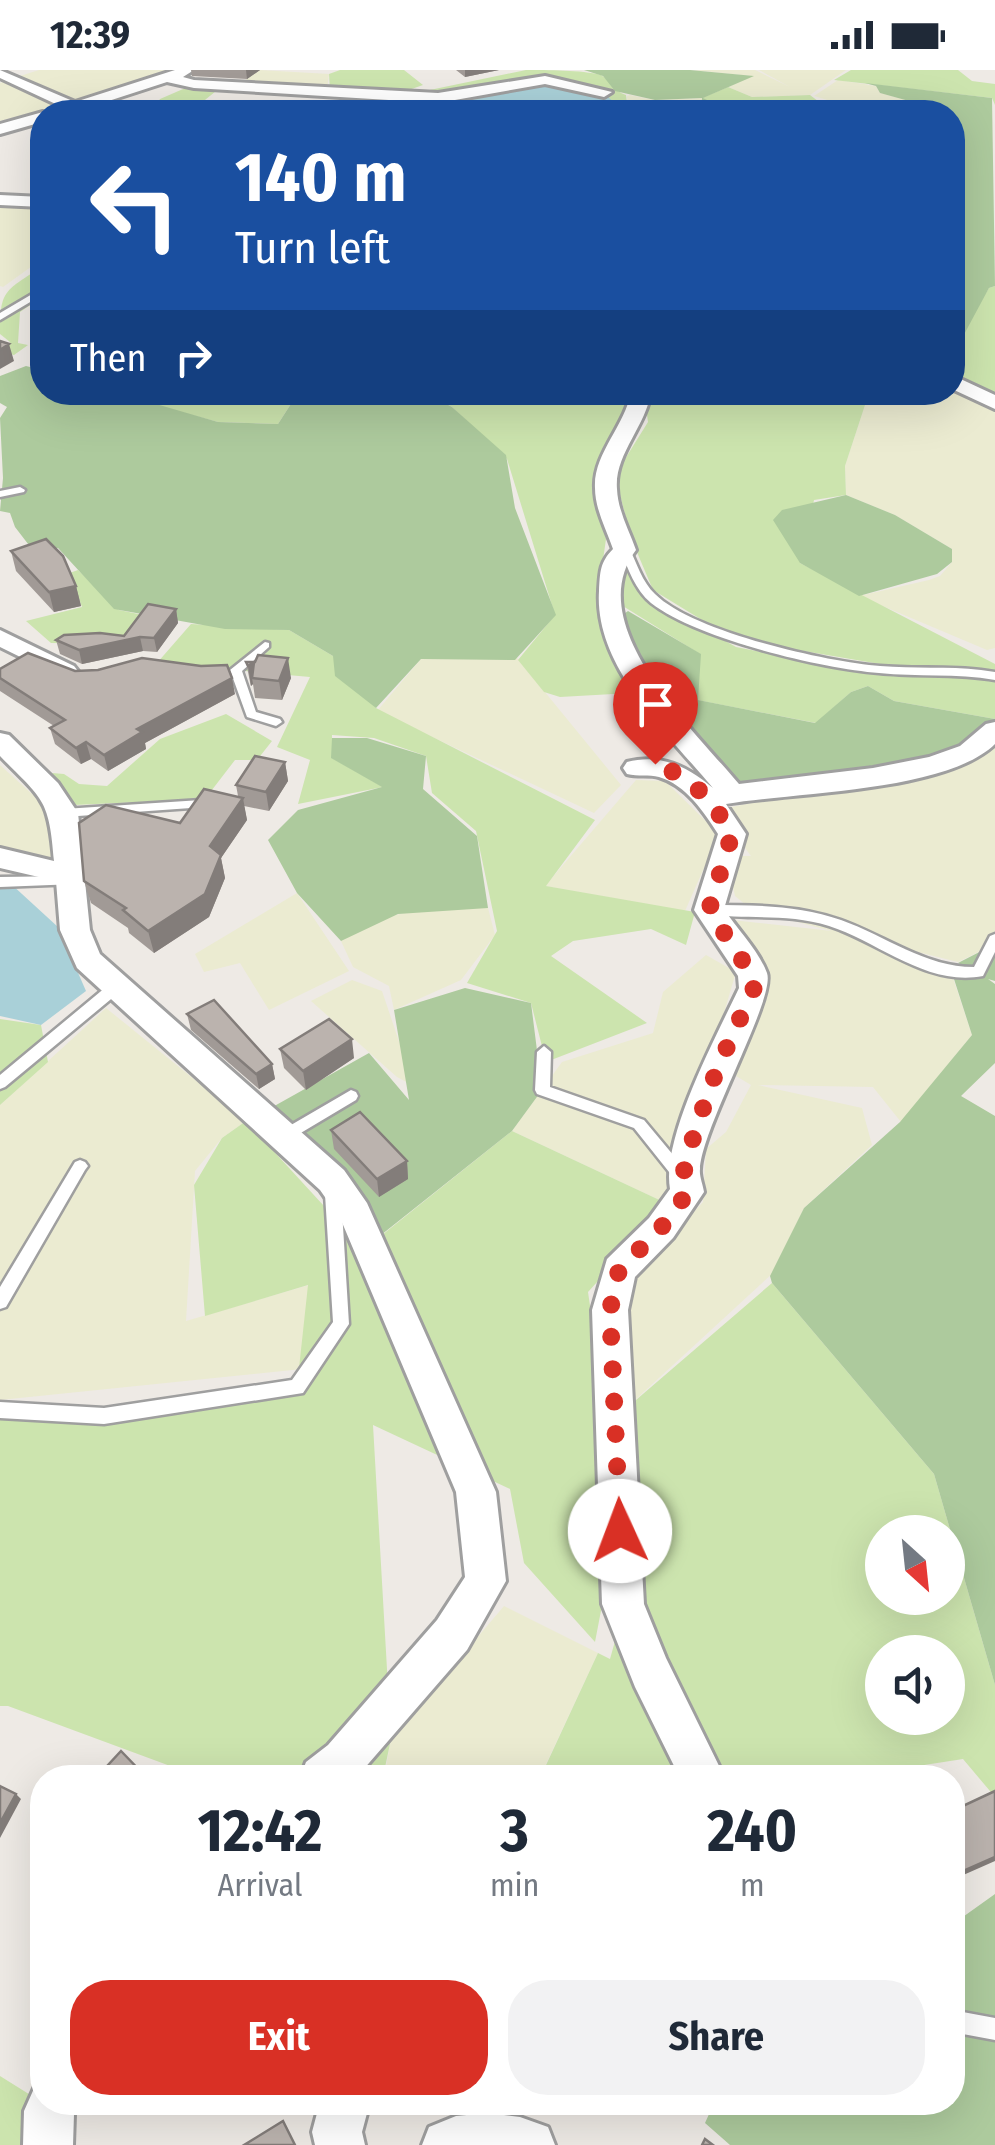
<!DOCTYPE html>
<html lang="en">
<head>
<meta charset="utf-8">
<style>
	body { margin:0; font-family:"Fira Sans Condensed",sans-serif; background:#f2f2f3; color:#1f2937; height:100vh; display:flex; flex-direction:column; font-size:38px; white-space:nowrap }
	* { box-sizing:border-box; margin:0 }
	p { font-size:32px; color:#747a83 }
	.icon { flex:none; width:55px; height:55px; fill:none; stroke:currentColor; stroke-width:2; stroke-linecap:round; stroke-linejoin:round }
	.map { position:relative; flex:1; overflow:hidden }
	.panel { position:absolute; left:30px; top:1695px; width:935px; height:350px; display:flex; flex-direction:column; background:#fff; border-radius:40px; box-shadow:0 10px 40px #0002 }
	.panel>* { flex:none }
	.banner { position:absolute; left:30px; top:30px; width:935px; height:305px; border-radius:40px; box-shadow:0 10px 40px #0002; background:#1a4fa0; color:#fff; overflow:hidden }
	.needle { width:65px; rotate:153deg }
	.tools { position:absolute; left:865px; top:1445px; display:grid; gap:20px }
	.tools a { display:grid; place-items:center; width:100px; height:100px; border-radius:50%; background:#fff; box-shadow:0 10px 40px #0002; font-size:50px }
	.pin { position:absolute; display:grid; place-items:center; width:85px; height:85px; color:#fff; margin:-102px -42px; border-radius:50% 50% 50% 0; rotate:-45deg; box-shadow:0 0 10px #0007 }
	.pin .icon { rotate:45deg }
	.me { position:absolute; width:110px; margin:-55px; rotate:358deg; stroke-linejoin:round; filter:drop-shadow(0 0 8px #0008) }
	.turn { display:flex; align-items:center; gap:35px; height:210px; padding:0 40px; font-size:45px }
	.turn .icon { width:130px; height:130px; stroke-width:2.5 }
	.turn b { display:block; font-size:70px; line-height:85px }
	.then { display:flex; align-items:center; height:95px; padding:0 40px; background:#0003; gap:20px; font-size:38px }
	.eta { display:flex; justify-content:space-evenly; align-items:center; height:170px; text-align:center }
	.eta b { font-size:60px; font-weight:700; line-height:70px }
	.primary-button { display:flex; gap:20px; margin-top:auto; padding:20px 40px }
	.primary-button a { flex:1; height:115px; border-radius:40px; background:#d93025; color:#fff; font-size:40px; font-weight:700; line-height:115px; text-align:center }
	.primary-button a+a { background:#f2f2f3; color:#1f2937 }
	.status { display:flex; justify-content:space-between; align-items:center; height:70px; padding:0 50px; background:#fff; direction:ltr }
	.status svg { height:28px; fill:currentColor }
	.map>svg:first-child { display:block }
	.farmland { fill:#ebebd1 }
	.grass { fill:#cce4ae; fill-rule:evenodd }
	.forest { fill:#adca9d }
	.water { fill:#a9d0d8 }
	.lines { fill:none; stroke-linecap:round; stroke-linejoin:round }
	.service-casing { stroke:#9f9f9f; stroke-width:5 }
	.minor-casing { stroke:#9f9f9f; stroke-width:6 }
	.service { fill:#fff; fill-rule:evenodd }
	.minor { fill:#fff; fill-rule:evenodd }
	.wall { fill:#a19a96 }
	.shaded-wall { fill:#837d7a }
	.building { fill:#bbb3ae; stroke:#837d7a; stroke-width:2.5 }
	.route { stroke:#d93025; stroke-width:18; stroke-dasharray:0 32.4 }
</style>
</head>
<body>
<div class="status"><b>12:39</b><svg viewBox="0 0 49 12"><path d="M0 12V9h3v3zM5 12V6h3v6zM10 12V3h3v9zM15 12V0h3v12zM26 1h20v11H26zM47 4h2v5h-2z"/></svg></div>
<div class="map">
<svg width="995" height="2075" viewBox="0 0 995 2075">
	<rect width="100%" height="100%" fill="#eeeae5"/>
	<path class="farmland" d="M39,0h127l-94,32 -52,-26z
		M260,0l69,4 -2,16 -86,-7z
		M693,0h62l35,17 -31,-17h87l-36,25 -58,2 -24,-10 23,-11z
		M838,10l38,6 4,7 49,13 -17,6h-45l-53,-16z
		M5,11l51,25 -56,15v-38z
		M630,25l25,5 47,-2 -1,14h-73l-1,-16z
		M0,137l42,2v50l-39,28 -3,-1z
		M953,312l42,21v245l-8,2 -128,-54 70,-16 11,-4 12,-14v-13l-57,-34 -49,-20 -1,-29 21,-64 39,-9 47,-1z
		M513,583l108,132 -27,28 -217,-102 44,-52z
		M995,666v208l-37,18 -101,-25 95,38 20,60 -71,87 -28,-35 -115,-2 104,23 10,37 -68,63 -30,64 -152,140 8,-131 73,-79 3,-53 20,-17 25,-47 -15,-9 22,-91 -54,-68 128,14 -80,-21 -17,-14 -9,-40h25l-34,-46 260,-52z
		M0,695l52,47 8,54 -60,-9z
		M636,710l29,1 54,53 -34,77 -140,-25z
		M297,823l52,78 -80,39 -29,-47 -36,9 -9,-18z
		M434,836l54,2 7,27 -34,45 -67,30 -5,-24 -36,-19 -12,-26 41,-23z
		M706,885l30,17 -68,232 -156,-73 50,-69 91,-29 10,-41z
		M352,910l30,11 32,95 -17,-9 -86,-76z
		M106,938l140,113 -24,17 -27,33 -9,150 123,-36 -7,84 -302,31v-295z
		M504,1536l94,47 -58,124 -156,1 7,-39z"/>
	<path class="grass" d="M340,0h64l19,15 -20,7 -73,-2 -1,-16z
		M526,0c22,0 55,0 75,5 10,6 12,16 25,20l2,17h-217l-10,-16z
		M851,0h107l14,11 23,3v21l-3,-7 -158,-18z
		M190,16l31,1 -21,17 22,8h-71l9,-13z
		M728,17l24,10 58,-2 21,16 -100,1 -29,-14z
		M42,196v31l-22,15 -2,31 10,2 -14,10 -9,-2 5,-11 -10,-8c0,-47 6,-42 42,-68z
		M995,216v117l-42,-21 -1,-35 37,-59z
		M110,323h188l-20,31 -60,-2z
		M426,323h202v15l-30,70 8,61 -5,35 96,175c-36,-8 -54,-20 -66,-56l-71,4 -16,-5 -26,-32 37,-45 -48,-156 -55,-52z
		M644,323h256l-34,9 -21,64 1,29 -32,5 -14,63 195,101v7l-115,-7 -147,-25 -80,-49 -22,-52 -16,-63 33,-53z
		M624,492l33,40 79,45 104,20 155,11v41l-101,-18 -26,-15 -17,6 -35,31 -119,-23 3,-46 -82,-51z
		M78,500l41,40 24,5 -25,29 -67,-1 -25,-22 56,-14 -7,-19 -31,-6z
		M191,554l98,6 44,26 43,52 219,112 -49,66 149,26 -9,33 -35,-16 -78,12 -22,15 96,67 -101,39 -15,-59 -64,-20 30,-52 -21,-100 -44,-38 -6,-37 -52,-18 -42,-3v23l51,29 -85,17 12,-44 -33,-13 33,-70 -153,-14z
		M226,644l46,27 -15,19h-22l-30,39 -131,6 -22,-32 12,1 15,10 28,2 53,-47z
		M0,949l41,6 7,37 -48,43z
		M246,1051l100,109 36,5 130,-104 156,73 -80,88 32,220 -25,130 -71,-79 -14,-74 -137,-64 18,314 -8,38h-183l-192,-71h-8v-293l296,-17 12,-111 -103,31 -11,-131 28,-47z
		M772,1213l162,191 61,211v112l-32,-38 -116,18 -307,1 58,-125 12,6 27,-96 -15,-151zM882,1462h66v66h-66zM882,1582h66v66h-66z
		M0,2006l32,20 8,49h-40z"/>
	<path class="forest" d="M584,0h106l64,6 -51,22 28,14h-30l1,-14 -47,2 -40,-9 -12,-15z
		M865,13l127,15 3,188 -6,2 -36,67 -1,-243h-40l15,-6 -47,-13 -4,-7z
		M26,296l16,4v22l76,1 100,29 60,2 20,-31h128l26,14 54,48 9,53 41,107 -41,45 -94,-1 -45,49 -41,-32 -2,-20 -44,-26 -64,-1 -111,-20 -56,-61 -23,5 -20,-26 -5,-14 -10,-2 3,-33 -3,-60 7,-11 -7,-4v-27z
		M846,425l49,20 57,34v13l-15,12 -78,22 -59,-33 -27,-43 9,-10z
		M628,541l73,43 -3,46 117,23 36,-31 17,-6 26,15 101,18v12l-25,22 -238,40 -119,-171z
		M332,668h35l59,18 -3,33 54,47 11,72 -90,6 -57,27 -44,-48 -29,-53 30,-30 84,-23 -51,-29z
		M995,874v37l-7,-2 7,5v79l-34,33 34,20v569l-61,-211 -162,-191 -2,-7 34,-68 96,-86 72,-87 -18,-56 23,-7 -19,-9z
		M465,918l66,15 11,87 -30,41 -131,104 -112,-126 100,-56 40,47 -15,-90z
		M995,1824v251h-265l-25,-22 9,-20 238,-1 1,-178z"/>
	<path class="water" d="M546,14l61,12 9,8 -5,8h-185l-4,-7z
		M10,813l48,44 28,64 -45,34 -41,-9v-130z"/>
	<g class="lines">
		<defs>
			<path id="service" d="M39,220h3v5l-42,25v-7z
				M20,417l5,3 -1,2 -24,5v-6z
				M621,478h8c8,15 13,34 26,46 38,38 172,68 225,72 34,3 67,0 101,4l14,2v8c-39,-7 -77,-3 -116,-7 -59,-5 -182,-34 -228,-70 -16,-13 -23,-35 -31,-53z
				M265,572l4,1v4l-27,24 14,41 24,7 2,3 -6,4 -29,-9 -17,-47z
				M201,730l4,1v6l-141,10 -6,-4 6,-4z
				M71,806l7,5 -2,3 -76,3v-10z
				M709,835c45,0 90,0 132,15 45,16 84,47 133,47l16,-31 5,-2v18l-12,24c-56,11 -104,-34 -154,-50 -43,-14 -84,-5 -125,-13l-2,-3z
				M117,911l7,5 -2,4 -117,97 -5,2v-14l112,-93z
				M544,976l7,6 -1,35 94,33 45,54 2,4 -2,4h-12l-43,-54 -97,-34 -2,-4 2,-38z
				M351,1020l5,2 2,4 -2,4 -67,40h-10l-3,-4 3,-4z
				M80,1090l5,2 3,4 -3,4 -79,137 -6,2v-22l75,-125z
				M333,1118l6,1 2,5 8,130 -46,69 -199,31 -104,-6v-16l104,6 188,-28 41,-58 -8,-128 2,-5z
				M952,1940l43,8v22l-43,-8z"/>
			<path id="minor" d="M0,0l75,32 100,-32h19l-11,7 11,3 244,13 107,-17 67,16 -8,5 -59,-13 -107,19 -244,-15 -27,-6 -80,26 2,4h-38l9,-6 -60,-28z
				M43,42l-1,10 -42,12v-10z
				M0,125l42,2v10l-42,-2z
				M952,305l43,20v14l-43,-20z
				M631,322h20c-5,34 -37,63 -34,97 1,22 12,41 19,61 -56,74 57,179 103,234l134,-16 56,-11 31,-11 26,-22 9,-2v22c-49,48 -200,48 -269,60l20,30 -22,75c13,20 35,42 43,64 9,25 -65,154 -67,196 -1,7 3,16 4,23l-31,46 -38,39 -7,33 16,294 22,54 59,120h-45l-45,-91 -33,-83 -10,-294 15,-51 42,-41 21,-29c-9,-51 46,-152 69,-201l-1,-12 -44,-66 24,-76c-14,-22 -32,-49 -59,-57 -10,-3 -21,0 -32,-3l-4,-6 4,-6c34,-9 61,5 86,26 -45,-54 -119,-121 -114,-197 1,-19 1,-29 14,-42 -7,-20 -18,-40 -18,-61 -2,-34 30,-62 36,-96z
				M0,560l74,36 4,5 -13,8 -65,-32z
				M0,663l9,2 49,48 20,30 12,117 10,24 244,216 23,33 129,289 10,89 -39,69 -111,128h-56l6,-16 22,-17 109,-125 28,-43 -9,-85 -115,-272 -21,-30 -243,-222 -17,-38 -4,-49 -56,-13v-20l54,13c-5,-63 -11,-61 -54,-105z
				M42,2012v20h37l-5,12 -1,31h-50l1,-34 12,-27z
				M320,2032h50l-8,30 3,13h-50l-3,-13z
				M488,2043l32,4 28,10 7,18h-133l7,-18 27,-11z"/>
		</defs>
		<use href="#service" class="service-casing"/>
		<use href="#minor" class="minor-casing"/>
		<use href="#service" class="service"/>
		<use href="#minor" class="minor"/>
	</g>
	<path class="wall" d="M191,0h69l-13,9 -55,-3z
		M456,0h43l-34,7z
		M11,481l65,35 5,20 -27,6 -38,-41z
		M176,539l2,14 -21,29 -14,-1 -61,13 -22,-10 -4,-14 68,-4z
		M246,592l45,16 -9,22 -27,-2 -2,-14 -2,2 -1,-4z
		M0,599l75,2 160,23 -90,49 1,6 -38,22 -17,-12 -10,5 -26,-20 -5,-16 4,-2 -54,-35z
		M285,692l3,19 -19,30 -25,-5 3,14 -26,38 4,20 -16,39 -55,36 -25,-20 -1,-5 -37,-25 -7,-22 96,-58 58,-27 -2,-11z
		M187,944l85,50 3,15 -16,10 -68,-59z
		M280,979l74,9 -48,32 -22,-22z
		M331,1060l76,31 1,18 -29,18 -45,-48z"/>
	<path class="shaded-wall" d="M246,0h14l-13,9z
		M465,0h34l-34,7z
		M9,274l5,17 -14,8v-19z
		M76,516l5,20 -27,6 -5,-20z
		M176,539l2,14 -21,29 -3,-14z
		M140,567l3,14 -61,13 -3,-14z
		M288,588l3,20 -9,22 -3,-19z
		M254,592l-2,16 1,6 -2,2 -3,-20z
		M232,608l3,16 -90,49 1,6 -38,22 -4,-16 33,-26z
		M86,672l5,17 -10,5 -5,-16z
		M285,692l3,19 -19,30 -3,-19z
		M243,728l4,22 -26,38 4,20 -16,39 -55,36 -6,-22 62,-85z
		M352,969l2,19 -48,32 -3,-19z
		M272,994l3,15 -16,10 -3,-15z
		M407,1091l1,18 -29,18 -2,-18z
		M16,1724l5,5 -21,39v-15z
		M995,1787v4l-43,19v-4z"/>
	<path class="building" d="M0,271l9,3 -9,6z
		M46,469l17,17 13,30 -27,6 -38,-41z
		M148,534l28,5 -22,29 -14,-1 -61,13 -23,-10 8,-5 36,-2 24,3z
		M28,583l47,18 23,-1 44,-12 59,8 26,-1 5,13 -95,51 5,3 -38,23 -18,-13 -10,6 -26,-20 15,-8 -65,-42v-9z
		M258,585l30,3 -9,23 -27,-3 2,-16 -6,4 -2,-4h9z
		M255,686l30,6 -19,30 -30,-7z
		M204,719l39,9 -33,48 11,9 -16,39 -57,37 -25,-21 3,-2 -42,-27 -5,-58 27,-18 74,18z
		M214,930l58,64 -16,10 -69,-60z
		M329,949l23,20 -49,32 -23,-22z
		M360,1042l47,49 -30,18 -46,-49z
		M121,1681l26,27h-51z
		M0,1716l16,8 -16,29z
		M995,1721v66l-43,19v-65z
		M283,2051l12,24h-51z
		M705,2069l8,6h-11z"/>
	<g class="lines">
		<path class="route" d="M620,1461l-10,-221 9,-40 42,-42 27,-36 -4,-23 12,-41 21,-59 37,-81 -2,-13 -43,-65 23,-76c-21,-34 -38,-56 -77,-70"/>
	</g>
</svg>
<div class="tools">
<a><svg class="needle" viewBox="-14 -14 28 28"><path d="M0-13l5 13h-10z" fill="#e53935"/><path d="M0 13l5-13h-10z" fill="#747a83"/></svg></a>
<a><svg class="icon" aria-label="sound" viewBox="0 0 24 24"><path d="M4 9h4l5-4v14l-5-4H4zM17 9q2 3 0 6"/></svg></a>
</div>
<div class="pin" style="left:655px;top:694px;background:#d93025"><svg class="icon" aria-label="arrive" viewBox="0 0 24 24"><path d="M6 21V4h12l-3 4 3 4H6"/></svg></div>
<svg class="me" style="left:620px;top:1461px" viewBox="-20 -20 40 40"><circle r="19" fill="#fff"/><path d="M0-13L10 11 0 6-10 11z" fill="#d93025"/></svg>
<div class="banner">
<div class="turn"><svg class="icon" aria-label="left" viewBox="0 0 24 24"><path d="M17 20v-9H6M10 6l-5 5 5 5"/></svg><div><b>140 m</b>Turn left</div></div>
<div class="then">Then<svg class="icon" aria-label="right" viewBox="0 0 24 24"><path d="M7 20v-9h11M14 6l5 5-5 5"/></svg></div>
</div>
<section class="panel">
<div class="eta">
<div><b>12:42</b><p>Arrival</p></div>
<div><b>3</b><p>min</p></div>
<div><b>240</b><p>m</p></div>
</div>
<div class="primary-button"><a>Exit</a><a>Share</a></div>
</section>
</div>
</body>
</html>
